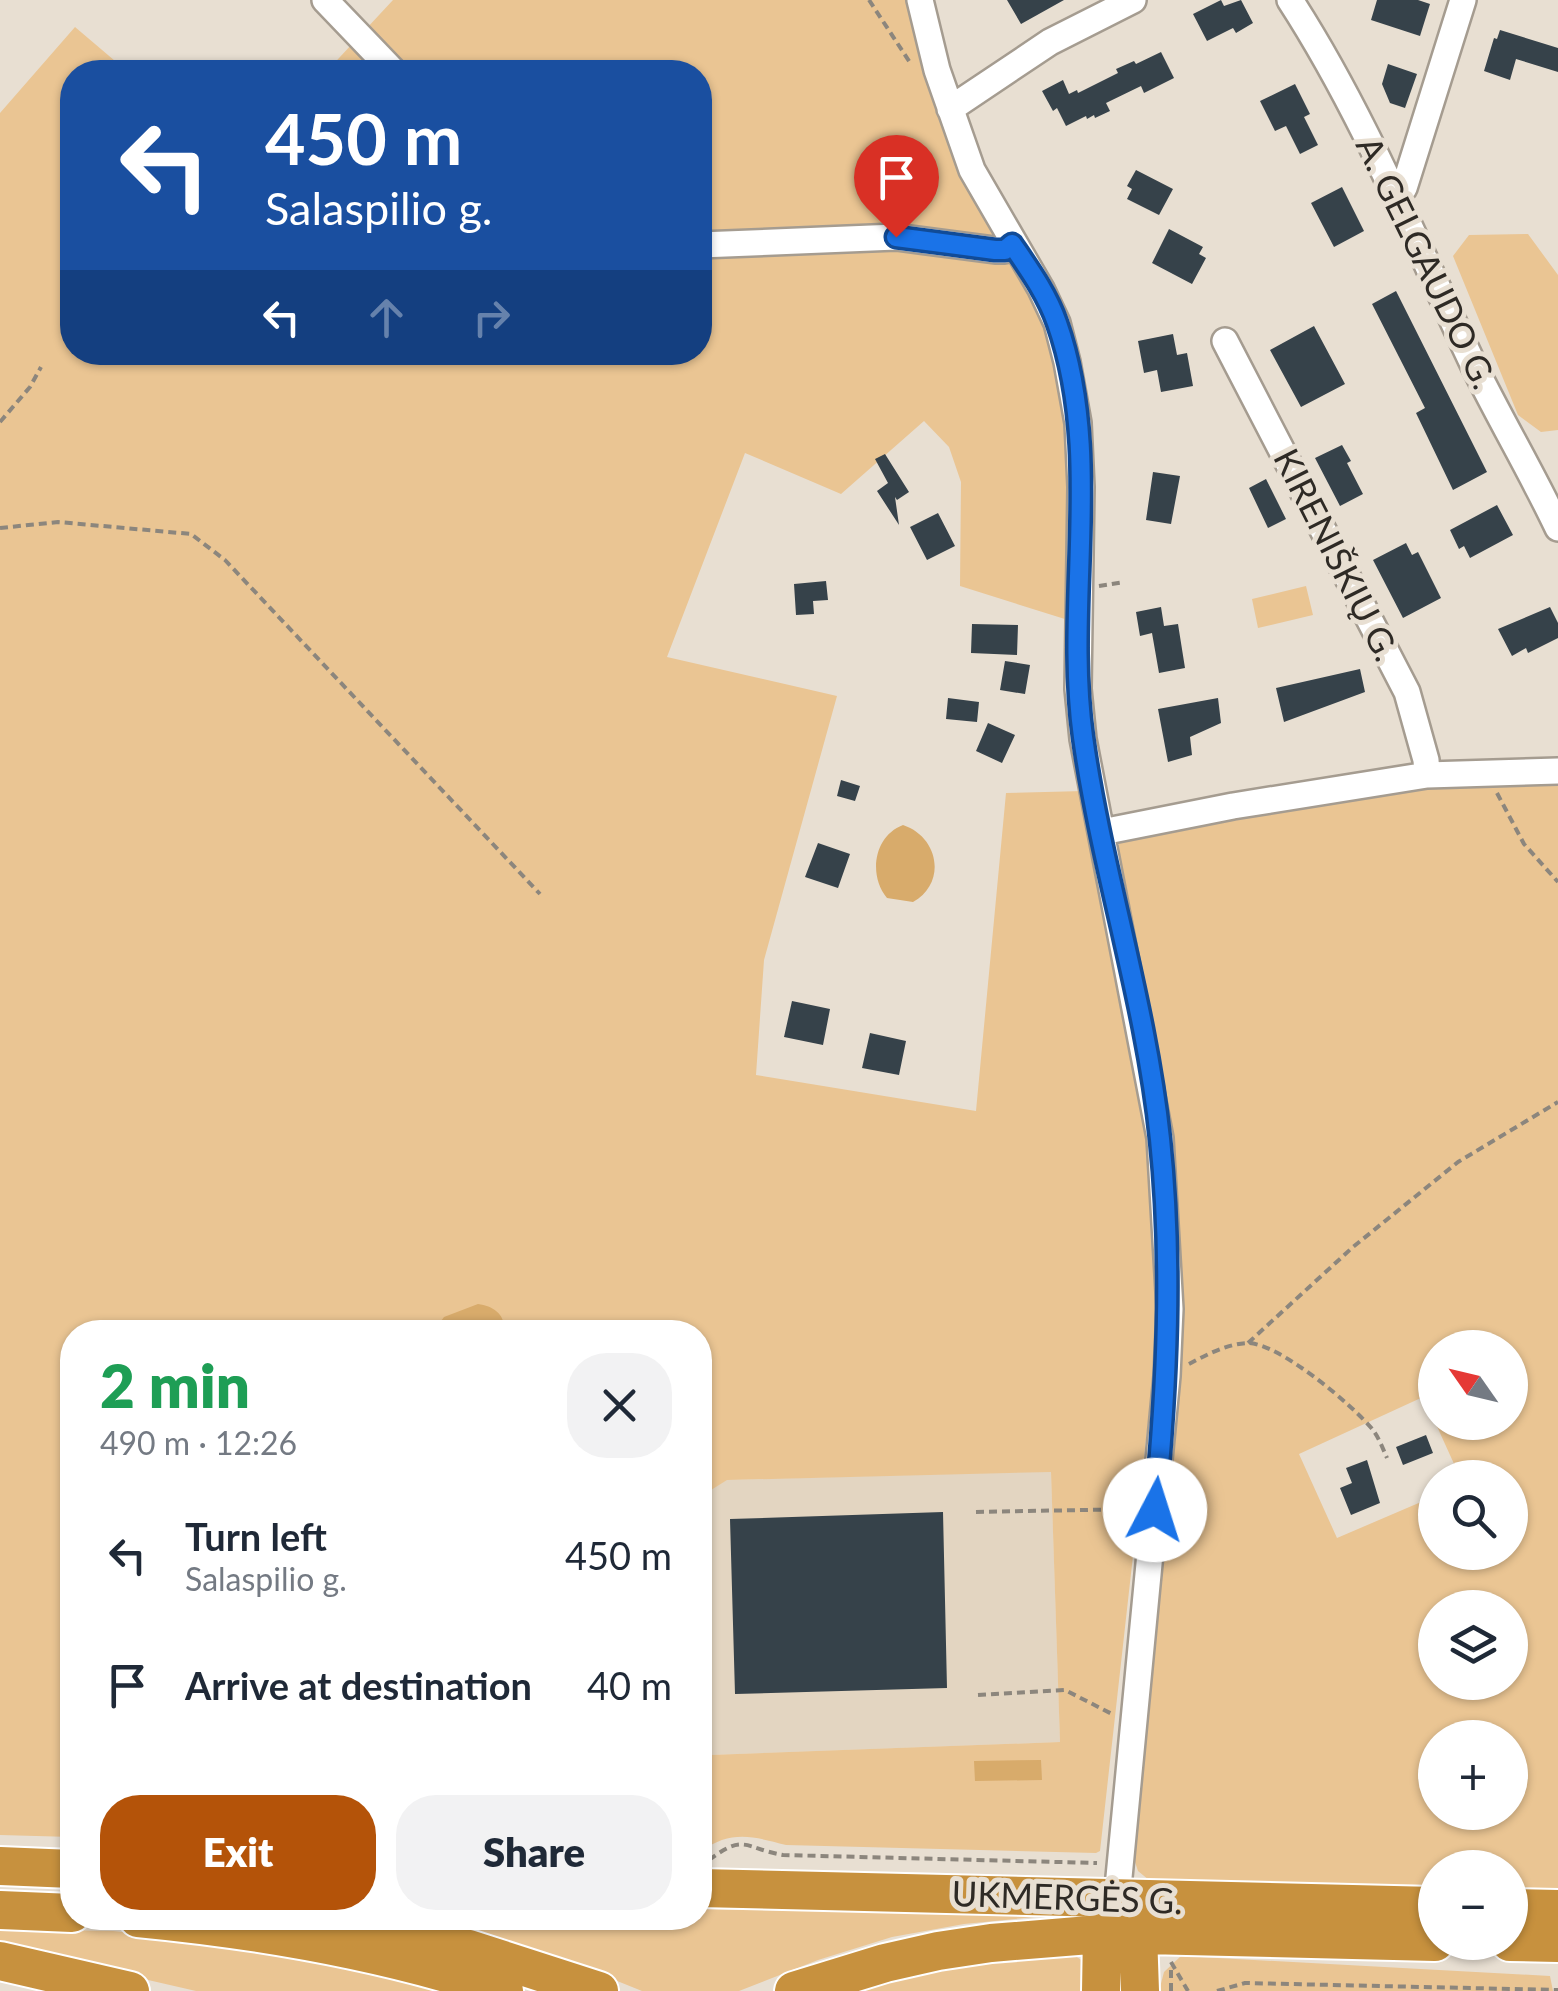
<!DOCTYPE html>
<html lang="en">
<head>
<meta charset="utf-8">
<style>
	body { margin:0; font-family:Lato,sans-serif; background:#f2f2f3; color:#1f2937; height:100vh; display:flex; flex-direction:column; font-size:38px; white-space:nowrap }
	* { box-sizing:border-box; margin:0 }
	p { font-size:32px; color:#747a83 }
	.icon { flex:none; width:55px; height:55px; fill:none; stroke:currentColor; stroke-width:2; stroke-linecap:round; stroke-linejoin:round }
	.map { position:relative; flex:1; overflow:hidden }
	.sheet { position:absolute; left:60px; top:1320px; width:652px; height:610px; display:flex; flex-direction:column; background:#fff; border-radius:40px; box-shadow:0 2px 8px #0004 }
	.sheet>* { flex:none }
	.hud { position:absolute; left:60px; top:60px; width:652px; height:305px; border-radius:40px; box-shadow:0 2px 8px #0004; background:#1a4fa0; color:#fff; overflow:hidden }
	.needle { width:65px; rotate:304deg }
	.buttons { position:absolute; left:1418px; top:1330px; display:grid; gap:20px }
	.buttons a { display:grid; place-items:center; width:110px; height:110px; border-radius:50%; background:#fff; box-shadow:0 2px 8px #0004; font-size:50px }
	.pin { position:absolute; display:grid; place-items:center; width:85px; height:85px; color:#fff; margin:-102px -42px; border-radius:50% 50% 50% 0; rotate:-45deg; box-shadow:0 0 10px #0007 }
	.pin .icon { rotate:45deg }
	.me { position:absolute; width:110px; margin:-55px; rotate:5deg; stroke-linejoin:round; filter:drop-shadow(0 0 8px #0008) }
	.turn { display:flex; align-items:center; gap:35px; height:210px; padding:0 40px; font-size:45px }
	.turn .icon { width:130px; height:130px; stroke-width:2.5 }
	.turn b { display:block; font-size:70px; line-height:85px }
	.lanes { display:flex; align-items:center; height:95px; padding:0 40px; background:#0003; justify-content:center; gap:50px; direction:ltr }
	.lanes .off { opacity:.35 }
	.round { display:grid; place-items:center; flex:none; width:105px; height:105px; border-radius:40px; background:#f2f2f3 }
	.head { display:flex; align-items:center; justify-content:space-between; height:170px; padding:0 40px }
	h1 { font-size:60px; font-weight:800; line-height:75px; color:#1e9e55 }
	.primary-button { display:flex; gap:20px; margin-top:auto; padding:20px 40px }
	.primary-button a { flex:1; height:115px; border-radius:40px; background:#b45309; color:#fff; font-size:40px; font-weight:800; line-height:115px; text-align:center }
	.primary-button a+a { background:#f2f2f3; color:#1f2937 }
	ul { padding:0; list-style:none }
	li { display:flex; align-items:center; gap:30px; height:130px; padding:0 40px }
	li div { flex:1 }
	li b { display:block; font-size:38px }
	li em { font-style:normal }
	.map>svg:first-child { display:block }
	.built { fill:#e3d5c1 }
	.green { fill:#eac593; fill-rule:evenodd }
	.water { fill:#d8ab6b }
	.building { fill:#36424a }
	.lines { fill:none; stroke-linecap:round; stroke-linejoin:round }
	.minor-casing { stroke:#a59c90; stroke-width:30 }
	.highway-casing { stroke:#fff; stroke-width:42 }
	.path { stroke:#8c867d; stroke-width:4; stroke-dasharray:8 5; stroke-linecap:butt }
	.minor { stroke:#fff; stroke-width:25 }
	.highway { stroke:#c7913e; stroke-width:38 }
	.route-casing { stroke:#114b97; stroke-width:25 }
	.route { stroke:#1a73e8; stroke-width:18 }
	.labels { text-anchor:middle; stroke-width:10; stroke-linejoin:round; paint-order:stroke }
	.street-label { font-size:35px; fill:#2e2a25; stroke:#e8dfd2 }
</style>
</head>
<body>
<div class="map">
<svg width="1558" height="1991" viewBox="0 0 1558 1991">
	<rect width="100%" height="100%" fill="#e8dfd2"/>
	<path class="built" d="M1051,1471l9,271 -350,13 -10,-258 26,-17z"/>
	<path class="green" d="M393,0h518l137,322 17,72 9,158 -6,68 -108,-34 1,-104 -12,-35 -25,-26 -83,73 -96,-41 -78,204 170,39 -73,264 -8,115 220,36 30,-318 78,-2 67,356 10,158 -61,546 -4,2 -310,-8c-35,-9 -55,-15 -86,7v-327l10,230 350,-13 -9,-270 -324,8 -27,17v-165h-196v-6l-66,-3 -5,9h-361v505l-72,-2v-1722l75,-86 53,45h-56v280h628v-280h-374z
		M1528,234l30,41v155l-17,2 -23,-17 -65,-159 16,-21z
		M1306,586l7,29 -55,13 -6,-29z
		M1558,780v1113l-48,-1v-24h-75v23l-280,-6 -17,-14 -5,-15 45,-473 -20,-318 -41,-218 5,-8 300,-56zM1435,1348h75v74h-75l25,55 50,1v74h-75v-56l-98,42 -38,-84 124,-57 12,25zM1435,1608h75v74h-75zM1435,1738h75v74h-75z
		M700,1909l315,5 30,2 -81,8 -72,13 -74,23 -79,31h-97l-72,-29 -158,-44h288z
		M0,1929l113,2 140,14 204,46h-261l-196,-45z
		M1069,1952l14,9 4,30h-243l112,-28z
		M1181,1956l369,20 3,15h-394l5,-19z"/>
	<path class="water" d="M903,825c36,12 44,58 10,77l-26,-4c-19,-23 -13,-62 16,-73z
		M478,1304c16,2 28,11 26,28h-71l11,-15z
		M1041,1760l1,20 -67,1 -1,-20z"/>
	<path class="building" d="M1007,0h57l-43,24z
		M1221,0l3,6 17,-6 12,23 -17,10 -3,-5 -26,13 -14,-27z
		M1377,0h41l12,4 -10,32 -49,-16z
		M1500,30l58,18v24l-42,-13 -6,21 -26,-9 10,-33 3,1z
		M1161,52l13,26 -30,15 -3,-7 -35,17 4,8 -15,7 -1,-3 -7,4 -1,-3 -20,10 -9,-18 -4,3 -11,-20 21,-11 6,14 8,-4 1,3 40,-20 -2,-4 18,-8 2,3z
		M1388,64l29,10 -12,34 -15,-5 -8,-19z
		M1295,84l15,30 -6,3 14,28 -18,9 -14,-28 -11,5 -15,-30z
		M1136,170l37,19 -14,26 -32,-16 5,-10 -5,-3z
		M1342,187l22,44 -30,16 -23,-44z
		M1169,229l34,18 -4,7 7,4 -14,26 -40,-21z
		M1396,291l91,181 -34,18 -37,-77 9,-5 -53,-104z
		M1314,326l31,58 -44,23 -31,-57z
		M1173,334l4,21 10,-2 6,33 -32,6 -4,-22 -13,3 -6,-32z
		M1342,445l9,16 -4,2 16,31 -23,12 -25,-48z
		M885,454l24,38 -12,8 -2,-3 4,28 -22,-34 11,-8 -13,-24z
		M1153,472l27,4 -9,48 -25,-4z
		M1266,479l20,40 -18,9 -19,-40z
		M1497,505l16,30 -43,23 -6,-12 -5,3 -9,-19z
		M938,513l17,33 -28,14 -17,-33z
		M1406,543l6,12 6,-3 23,46 -38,20 -30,-58z
		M826,581l2,19 -15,1 1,13 -18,1 -2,-31z
		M1161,607l3,19 14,-2 7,44 -26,5 -7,-40 -12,3 -4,-24z
		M1550,607l8,16v15l-30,15 -2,-5 -14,8 -14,-27z
		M972,624l46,1 -1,30 -46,-2z
		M1005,661l25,4 -5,29 -25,-4z
		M1360,669l5,23 -81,30 -8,-34z
		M948,698l31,4 -2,20 -31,-3z
		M1218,698l3,25 -31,14 2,18 -24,7 -10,-53z
		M988,723l27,12 -13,28 -26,-12z
		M841,780l19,6 -5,15 -18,-5z
		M818,843l32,11 -12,34 -33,-11z
		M792,1001l38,8 -7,36 -39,-8z
		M870,1033l36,8 -7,34 -37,-7z
		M1426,1435l7,18 -30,12 -7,-18z
		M1367,1460l13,43 -29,12 -11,-27 12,-5 -6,-15z
		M943,1512l4,176 -212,6 -5,-175z"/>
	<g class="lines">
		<defs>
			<path id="minor" d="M325,0l69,72
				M920,0l17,70 35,100 69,119 16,34 10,39 11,61 3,64 -3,202 5,50 77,399 10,171 -3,67 -50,522
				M1290,0c74,114 126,244 184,366 27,55 58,107 84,162
				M950,109l100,-67 83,-42
				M1394,195l10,-7 59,-188
				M700,245l196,-8 99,13h10l8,-6
				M1225,341l182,351 19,68 1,15
				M1102,832l131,-26 194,-31 131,-4"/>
			<path id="highway" d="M0,1866l72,3
				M700,1888l735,18
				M1510,1908l48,1
				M0,1910l72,3
				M1125,1912l13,22 2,57
				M138,1918c124,12 248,33 366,73
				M328,1918l141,31 130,42
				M1510,1942l48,1
				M0,1961l130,30
				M794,1991l91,-28 53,-12 53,-8 111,-9 333,8
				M1101,1991l1,-57 10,-24"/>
		</defs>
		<use href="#minor" class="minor-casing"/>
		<use href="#highway" class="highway-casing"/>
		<path class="path" d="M869,0l42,64
			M0,422l30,-35 11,-20
			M0,528l58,-6 133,12 34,26 315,334
			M1099,586l25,-4
			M1497,793l27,51 34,38
			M1248,1343l105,-96 105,-85 100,-60
			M1189,1364c17,-9 38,-20 58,-21 31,-1 107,63 126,87 6,8 10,19 14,28
			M976,1512l159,-3
			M978,1695l87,-5 47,24
			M709,1860c36,-27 35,-12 74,-5l314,8
			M1171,1962l17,29
			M1171,1991v-25
			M1217,1991l28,-8 313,7"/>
		<use href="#minor" class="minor"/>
		<use href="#highway" class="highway"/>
	</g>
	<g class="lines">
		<defs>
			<path id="route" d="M896,237l99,13h10l7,-6c17,25 35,50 45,79 47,134 7,277 26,414 19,135 63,266 77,402 13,124 7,247 -5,371"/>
		</defs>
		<use href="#route" class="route-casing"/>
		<use href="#route" class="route"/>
	</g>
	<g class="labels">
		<g class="street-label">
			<text transform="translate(1426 263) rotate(64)" y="12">A. GELGAUDO G.</text>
			<text transform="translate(1336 555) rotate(63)" y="12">KIRENIŠKIŲ G.</text>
			<text transform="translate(1067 1898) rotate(2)" y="12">UKMERGĖS G.</text>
		</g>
	</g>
</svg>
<div class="buttons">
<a><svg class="needle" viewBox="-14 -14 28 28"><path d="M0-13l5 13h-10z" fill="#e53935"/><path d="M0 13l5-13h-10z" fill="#747a83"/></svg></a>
<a><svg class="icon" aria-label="search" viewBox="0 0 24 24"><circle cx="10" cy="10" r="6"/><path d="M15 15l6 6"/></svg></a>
<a><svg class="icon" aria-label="layers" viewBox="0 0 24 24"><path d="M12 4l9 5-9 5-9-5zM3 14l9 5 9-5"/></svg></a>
<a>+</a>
<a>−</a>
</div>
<div class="pin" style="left:896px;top:237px;background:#d93025"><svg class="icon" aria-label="arrive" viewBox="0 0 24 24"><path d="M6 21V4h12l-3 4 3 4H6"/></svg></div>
<svg class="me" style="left:1155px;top:1510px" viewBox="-20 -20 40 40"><circle r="19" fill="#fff"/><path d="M0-13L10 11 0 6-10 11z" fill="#1a73e8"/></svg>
<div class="hud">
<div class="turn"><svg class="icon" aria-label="left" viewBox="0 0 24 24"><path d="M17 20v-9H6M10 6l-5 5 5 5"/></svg><div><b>450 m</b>Salaspilio g.</div></div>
<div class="lanes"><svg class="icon" aria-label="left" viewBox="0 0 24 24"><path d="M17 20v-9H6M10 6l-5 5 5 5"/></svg><svg class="icon off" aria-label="ahead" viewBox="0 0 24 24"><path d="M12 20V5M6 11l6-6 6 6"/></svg><svg class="icon off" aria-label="right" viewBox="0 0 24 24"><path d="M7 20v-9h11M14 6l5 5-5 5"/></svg></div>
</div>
<section class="sheet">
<div class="head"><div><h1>2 min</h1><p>490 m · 12:26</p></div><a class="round"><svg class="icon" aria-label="close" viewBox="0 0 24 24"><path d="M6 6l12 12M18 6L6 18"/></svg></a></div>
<ul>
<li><svg class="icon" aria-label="left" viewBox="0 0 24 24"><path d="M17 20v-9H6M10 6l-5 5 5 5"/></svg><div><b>Turn left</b><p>Salaspilio g.</p></div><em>450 m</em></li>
<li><svg class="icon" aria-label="arrive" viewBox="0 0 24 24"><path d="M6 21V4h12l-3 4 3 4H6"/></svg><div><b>Arrive at destination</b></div><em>40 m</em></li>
</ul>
<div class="primary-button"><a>Exit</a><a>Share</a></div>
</section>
</div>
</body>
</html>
